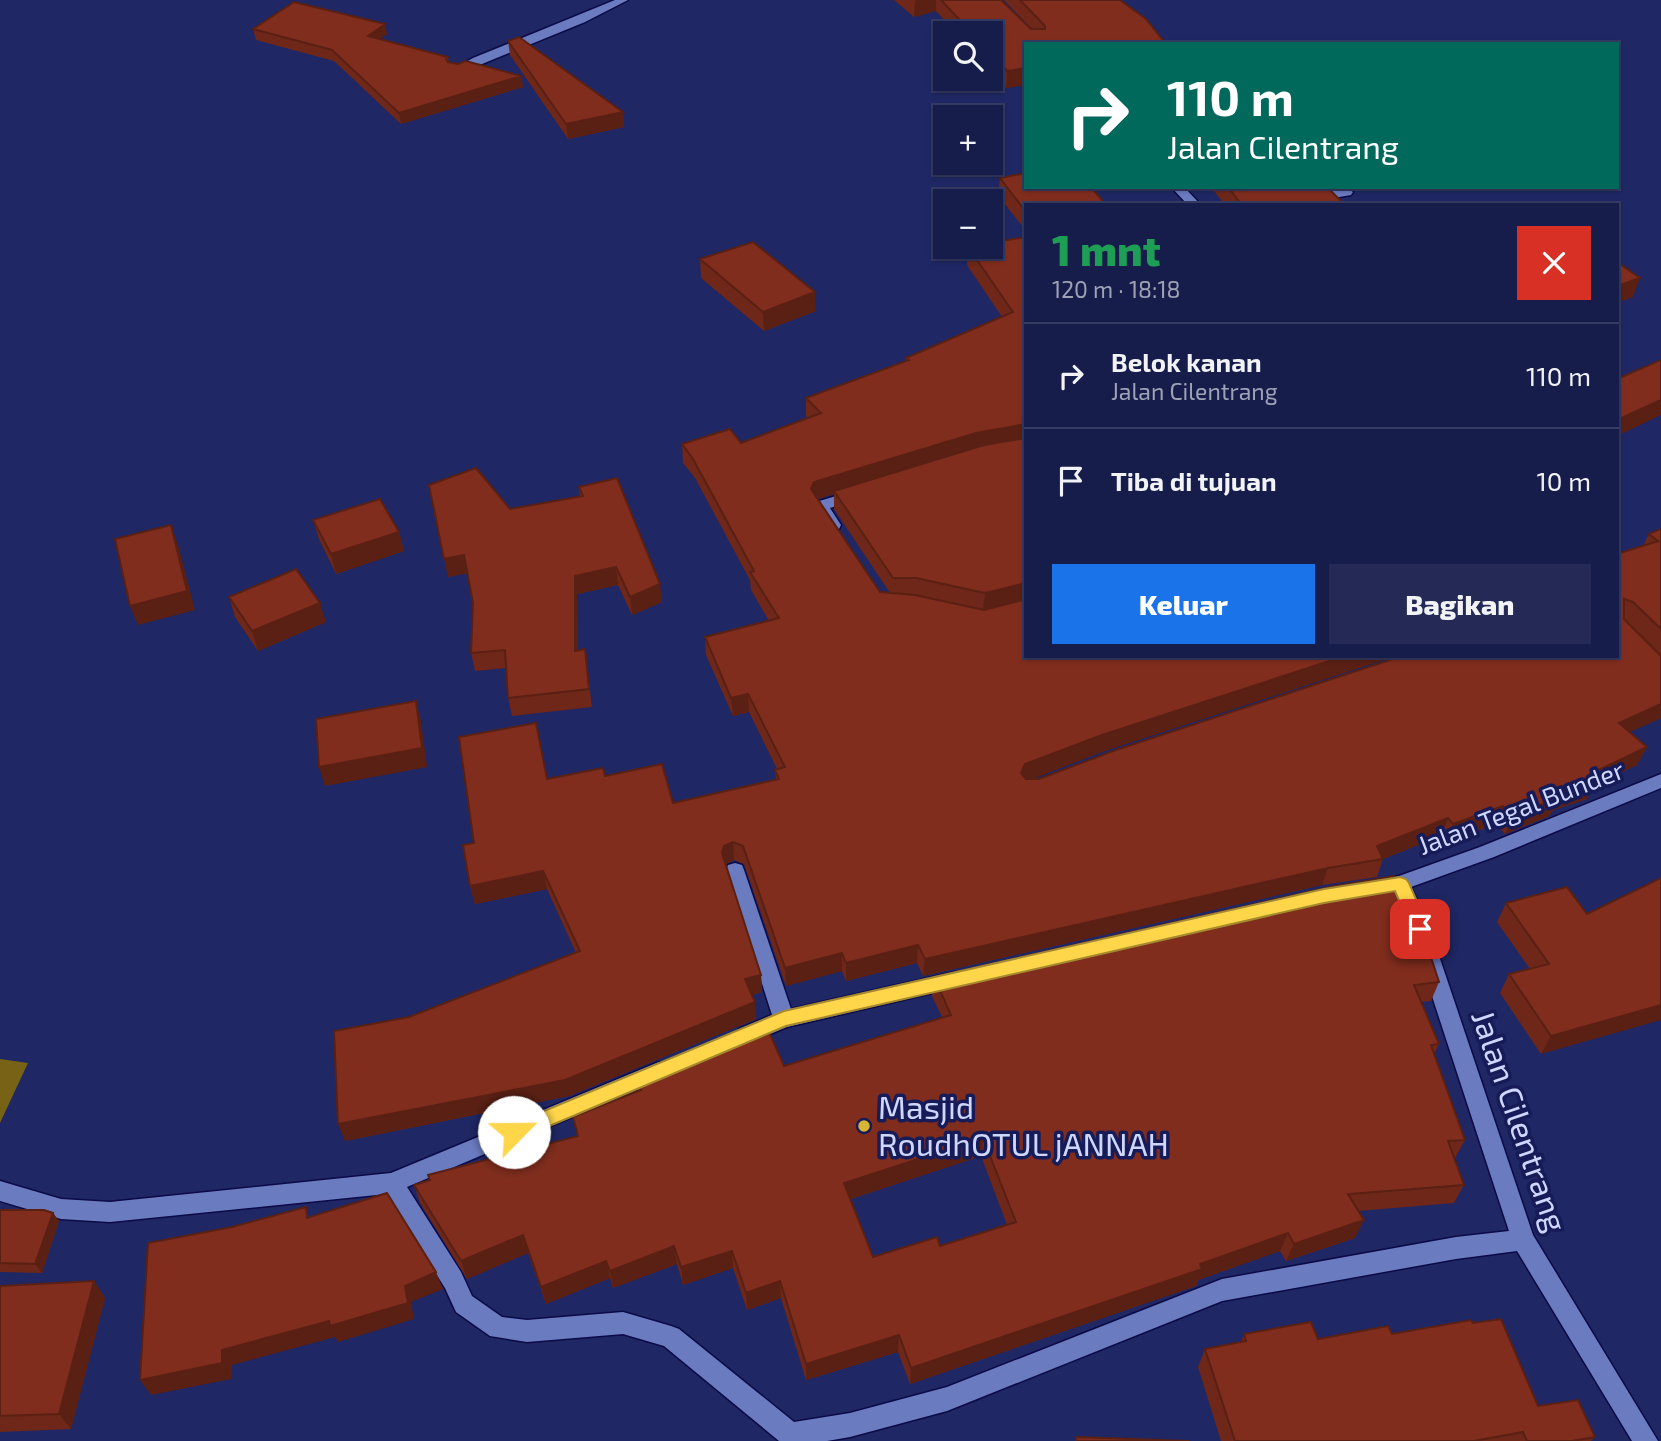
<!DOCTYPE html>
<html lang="id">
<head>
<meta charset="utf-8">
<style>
	body { margin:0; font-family:"Exo 2",sans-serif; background:#242a55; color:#f1f3f6; height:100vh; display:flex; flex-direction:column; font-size:26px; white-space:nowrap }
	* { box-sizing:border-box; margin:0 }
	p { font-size:23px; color:#9ea2b5 }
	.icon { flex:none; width:38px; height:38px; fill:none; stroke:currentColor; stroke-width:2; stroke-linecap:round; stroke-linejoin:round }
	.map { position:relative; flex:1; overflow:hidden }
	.sheet { position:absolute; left:1024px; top:203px; width:595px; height:455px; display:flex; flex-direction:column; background:#171d4b; border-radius:0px; box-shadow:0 2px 5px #0004,0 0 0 2px #363b63 }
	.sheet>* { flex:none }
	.hud { position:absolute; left:1024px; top:42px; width:595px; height:147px; border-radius:0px; box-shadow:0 2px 5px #0004,0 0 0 2px #363b63; background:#00695c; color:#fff; overflow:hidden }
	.controls { position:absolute; left:933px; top:21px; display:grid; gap:14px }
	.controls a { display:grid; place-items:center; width:70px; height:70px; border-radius:0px; background:#171d4b; box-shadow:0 2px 5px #0004,0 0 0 2px #363b63; font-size:35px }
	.pin { position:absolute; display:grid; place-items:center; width:60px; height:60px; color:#fff; margin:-30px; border-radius:14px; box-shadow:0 4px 10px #0006 }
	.me { position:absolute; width:77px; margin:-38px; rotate:67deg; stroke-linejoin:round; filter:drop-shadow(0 0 5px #0008) }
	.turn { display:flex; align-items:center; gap:24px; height:147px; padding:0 28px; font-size:32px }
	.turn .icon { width:91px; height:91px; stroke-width:2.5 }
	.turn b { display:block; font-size:49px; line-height:60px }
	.round { display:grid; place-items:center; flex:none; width:74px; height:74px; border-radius:0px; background:#242a55 }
	.overview { display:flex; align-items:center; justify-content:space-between; height:119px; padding:0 28px }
	h1 { font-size:42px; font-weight:800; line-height:52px; color:#1e9e55 }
	.action { display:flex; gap:14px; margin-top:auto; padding:14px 28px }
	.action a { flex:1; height:80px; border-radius:0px; background:#1a73e8; color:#fff; font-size:28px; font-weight:800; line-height:80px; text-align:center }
	.action a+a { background:#242a55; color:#f1f3f6 }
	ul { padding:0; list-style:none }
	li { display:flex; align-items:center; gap:21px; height:105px; padding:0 28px; border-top:2px solid #363b63 }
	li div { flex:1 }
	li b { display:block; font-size:26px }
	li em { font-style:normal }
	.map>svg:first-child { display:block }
	.forest { fill:#776216 }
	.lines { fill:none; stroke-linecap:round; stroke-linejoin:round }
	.service-casing { stroke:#0c0b47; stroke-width:3 }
	.minor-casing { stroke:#0c0b47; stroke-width:3 }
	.service { fill:#6b7bc0; fill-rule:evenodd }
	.minor { fill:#6b7bc0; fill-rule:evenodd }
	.wall { fill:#6e2719; fill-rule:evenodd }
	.shaded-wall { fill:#5a2014 }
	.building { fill:#802d1d; stroke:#5a2014; stroke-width:2; fill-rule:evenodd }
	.route { fill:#ffd54a; stroke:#a68a30; stroke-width:2 }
	.poi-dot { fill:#d7b434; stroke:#171c58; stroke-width:2.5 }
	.labels { text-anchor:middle; stroke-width:7; stroke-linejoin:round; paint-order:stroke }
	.street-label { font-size:26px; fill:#ced8fe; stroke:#171c58 }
	.near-poi-label { font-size:32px; fill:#ced8fe; stroke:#171c58; text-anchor:start }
	.near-street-label { font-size:32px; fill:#ced8fe; stroke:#171c58 }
</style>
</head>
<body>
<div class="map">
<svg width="1661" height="1441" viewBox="0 0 1661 1441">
	<rect width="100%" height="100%" fill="#1f2764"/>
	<path class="forest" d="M0,1059l28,4 -28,60z"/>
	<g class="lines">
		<defs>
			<path id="service" d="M856,490l8,5 -3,3 -31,10 11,17 -2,4h-12l-14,-23 3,-4z"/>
			<path id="minor" d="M615,0h13l-43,22 -125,51 -10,-2 23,-13z
				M1171,187h13l17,18h-13z
				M1347,188l6,4 -2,3 -58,10h-31l6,-4z
				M1661,774v14l-167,69 -83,30 19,42 103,306 125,206h-26l-115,-190 -61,8 -234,42 -275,110 -97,26 -23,4h-48l-115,-95 -41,-12 -96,8 -37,-6 -34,-24 -11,-24 -59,-94 -276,28 -49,-3 -61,-18v-20l61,18 49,3 281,-29 268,-111 7,3 3,6 -3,6 -259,110 54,85 11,24 30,21 25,3 96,-8 48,14 8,3 115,93 56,-9 97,-26 275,-108 234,-42 53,-6 -99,-302 -16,-37 -19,3 -7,-3 -3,-5 3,-5 31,-6 81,-29z
				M735,863l7,2 2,5 47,139 164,-37 7,2 3,6 -3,6 -175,41 -41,17 -7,-3 -3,-6 3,-6 33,-14 -46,-145 2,-5z"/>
		</defs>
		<use href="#service" class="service-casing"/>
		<use href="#minor" class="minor-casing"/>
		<use href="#service" class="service"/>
		<use href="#minor" class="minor"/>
	</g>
	<path class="wall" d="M894,0h107l30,29h1l-28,-29h116l-94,44v41l-20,3 -16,-20v-35h-34l-20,-22 -22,6z
		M385,24l2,10 -7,5 68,18 1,6 72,13 2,11 -122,37 -67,-63 -78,-21 -3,-11z
		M508,41l115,71 1,15 -56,12 -58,-84z
		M1000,178l26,27v26l-28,-36z
		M1211,187h99l35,18h-120z
		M1026,237v419l73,97 -68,26h8l578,-123v-102l26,-8 6,-12 12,-5v189l-32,14 18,15 -10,18 -44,21 -6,13 -34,11 -4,6 -44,18 -9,-10 -50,18 -5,-6 -58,23 -6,18 -55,8 -399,91 -6,-13 -71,18 -4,-10 -56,15 -42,-122 -10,-4 -8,4 35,111 1,17 -10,3 4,24 -187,77 -224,45 64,-124 167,-64 -29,-64 -72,15 -5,-18 4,-43 73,-64 58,-3 68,27 103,-23 -1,-10 2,-1 -28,-57 -16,4 -27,-61 -1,-18 64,-16 -18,-31 -1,-10 -55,-102 -12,-15 -1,-19 59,-1 67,-25 -2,-2v-18l99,-36 1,-4 96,-41 -35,-52 1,-18zM834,494v15l56,84 -10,-1 -62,-93z
		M700,259l116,52 -52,20 -63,-53z
		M579,487l83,115 -30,13 -14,-30 -41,9 1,56 7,-1 7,58 -80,9 -4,-18 -2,-30 -31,3 -4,-18 2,-50 -5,-30 -20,4 62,-68 70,-13z
		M313,520l86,12 5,19 -68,23 -17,-35z
		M229,597l97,25 -68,29 -23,-34z
		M1661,878l-120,176 -41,-61 9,-19 21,-5 -33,-47 9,-19 81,11z
		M934,977l505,5 -8,19 -10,1 18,42 -5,10 31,86 -10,18h-1l10,27 -10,18 -96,8 -3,27 -69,23 -6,-10 -82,29 -2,6 -286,98 -12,-32 -92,28 -25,-82 -34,12 -14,-42 -50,17 -6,-21 -64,24 -3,-10 -64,26 -18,-51 -61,26 -47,-76 -6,-18 163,-49 61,-45 -2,-17 148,-8 158,-49 -10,-21zM981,1156l26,69 -67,21 -67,11 -22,-58z
		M0,1210l53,3 6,8 -17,52 -42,-1z
		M94,1281l11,17 -34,131 -71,3v-146z
		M1473,1323l65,83 57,31 -4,4h-370l-23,-74 7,-18 36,-7 3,-8 74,5 74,-5z"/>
	<path class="shaded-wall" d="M917,0h19v11l-22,6 1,-16z
		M385,24l2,10 -17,13 -2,-11z
		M1026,68v17l-20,3 1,-17z
		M521,76l2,11 -122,37 -2,-11z
		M623,112l1,15 -56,12 -2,-15z
		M1263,187h47l-1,5 -41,6z
		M1640,278l-7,19 -16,6v-17z
		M815,292l1,19 -52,20 -1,-19z
		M1661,400v15l-44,21v-16z
		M1026,424v17l-192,50v3l-20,6 -3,-11 3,-7 162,-49z
		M171,525l7,20 17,65 -57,15 -8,-19z
		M399,532l5,19 -68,23 -5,-20z
		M464,555l4,18 -20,4 -4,-18z
		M616,567l2,18 -41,9 1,75 -3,-18v-75z
		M1026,583l-1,17 -42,11 2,-18z
		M660,584l2,18 -30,13 -2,-18z
		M320,603l6,19 -68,29 -6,-20z
		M1345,656h51l-297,97 -76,30 -2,-10 4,-9 77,-29z
		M748,694l1,18 -16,4 -2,-18z
		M416,701l5,20 6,46 -102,19 -6,-19z
		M1661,704v14l-51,23 9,-18z
		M1647,747l-10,18 -44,21 -6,13 -34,11 -4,6 -44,18 8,-18 77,-42z
		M1503,806l-7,18 -50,18 7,-18z
		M1448,818l-7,18 -59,23 -5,-13z
		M733,842l1,18 -8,4 -4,-11 2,-7z
		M1328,868l-6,17 -399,91 2,-17z
		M543,871l4,18 -72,15 -5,-18z
		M918,945l-1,18 -71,18v-18z
		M842,953v18l-56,15 -1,-18z
		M761,975l1,17 -16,5 -1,-18z
		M755,1002l1,17 -187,77 -224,45 -7,-17z
		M1661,1005v15l-120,34 10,-18z
		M983,1138l-2,18 -137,45v-18z
		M53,1213l6,8 -17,52 -7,-9z
		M1364,1220l-9,18 -69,23 8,-17z
		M1288,1233l-8,18 -82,29 -2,6 -286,98 1,-16z
		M523,1235l5,18 -61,26 -6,-18z
		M674,1246l3,18 -64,24 -3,-17z
		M732,1251l1,17 -50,17 -2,-18z
		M606,1261l4,17 -64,26 -5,-17z
		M436,1272l7,17 -32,13 3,17 -76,23 -3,-5 -103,28 -1,14 -80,16 -11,-15 82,-30 107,-29 76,-35z
		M94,1281l11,17 -34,131 -12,-15z
		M780,1281l1,17 -34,12 -1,-17z
		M899,1335l-1,17 -92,28v-16z"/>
	<path class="building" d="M941,0h60l30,29h14v-3l-25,-26h100l26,19 20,25h-140v24l-19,3 -17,-21v-17h-18z
		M294,2l91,22 -17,12 80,21 -2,2 2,3 10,2 8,-3 55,15 -122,37 -67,-63 -79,-21z
		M519,37l104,75 -57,12 -58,-83z
		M1026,173v14h65l15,18h-80v7l-26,-34z
		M1228,187h35l3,3h31l17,-3h13l18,18h-103z
		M1026,237v187l-50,9 -162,49 -3,7 69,103 35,3 69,15 42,-11v57h319l-243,79 -77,29 -4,9 5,6h13l77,-29 286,-94h215v-102l41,-13 -9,-7 12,-5v100l-28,-27 -9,-3v20l37,37v48l-42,19 28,24 -57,27 6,6 -42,14 4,4 -45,18 -10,-10 -50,18 -5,-6 -71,28 6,13 -55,9 -403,91 -7,-14 -72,18 -4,-10 -57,15 -42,-122 -10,-4 -9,4 -2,7 39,122 -16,4 10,23 -190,78 -227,44 -4,-93 75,-14 171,-66 -37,-80 -73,15 -7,-41 11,-2 -15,-106 77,-14 11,56 56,-11 2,8 57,-12 11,39 106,-24 -4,-9 10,-3 -37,-73 -17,4 -26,-61 74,-19 -29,-46 4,-1 -61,-112 -11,-15 48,-15 11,14 80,-30 -15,-15 103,-38 -3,-2 107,-46 -45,-65h22v-4z
		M753,242l62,50 -52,20 -63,-53z
		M1617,262l23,16 -23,8z
		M1661,360v40l-44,20v-41z
		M1026,438v145l-41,10 -69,-15h-23l-59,-87 150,-46z
		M476,468l34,41 73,-13 -4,-9 38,-9 43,106 -30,13 -14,-30 -41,9v75l10,-2 4,40 -81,9 -3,-48 -34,3 2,-50 -9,-48 -20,4 -15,-74z
		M380,499l19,33 -68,22 -18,-34z
		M171,525l16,66 -57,15 -15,-67z
		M296,569l24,34 -68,28 -23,-34z
		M416,701l6,47 -103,19 -3,-48z
		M1394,876l30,60 15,46 -25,3 25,59 -8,1 34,95 -17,1 16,44 -116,9 16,26 -70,24 -6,-11 -88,31 2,5 -291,99 -12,-33 -93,29 -26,-83 -34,12 -14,-42 -51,16 -7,-21 -64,25 -4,-10 -65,26 -18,-52 -62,26 -47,-76 16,-5 -2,-5 150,-39 -5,-19 68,-27 -5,-16 128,-54 20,46 167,-51 -17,-38 396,-90zM983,1138l33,84 -76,24 -3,-9 -64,20 -29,-74z
		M1661,878v127l-110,31 -42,-62 40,-10 -43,-61 61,-16 20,27z
		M387,1193l49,79 -31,14 3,17 -78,23 -1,-5 -107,29v13l-82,17 8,-137 84,-16 74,-20 1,11z
		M0,1210h44l9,3 -18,51 -35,-1z
		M94,1281l-35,133 -59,2v-130z
		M1501,1319l37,87 40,-6 17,37 -23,4h-45l-4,-9 -49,9h-239l-30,-92 41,-8 -2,-7 67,-12 7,17 70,-13 4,8 79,-14 2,3z
		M1076,1437l113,4h-113z"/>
	<path class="route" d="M1400,877l6,2 3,4 20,46 -3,5 -6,2 -6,-2 -19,-43 -71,12 -538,123 -265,112 -7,2 -6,-2 -3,-6 3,-6 276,-115 540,-122z"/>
	<circle class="poi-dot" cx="864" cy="1126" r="7"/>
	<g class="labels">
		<g class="street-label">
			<text transform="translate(1521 808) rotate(-21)" y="9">Jalan Tegal Bunder</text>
		</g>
		<g class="near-poi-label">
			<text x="878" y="1119">Masjid<tspan x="878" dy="37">RoudhOTUL jANNAH</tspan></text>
		</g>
		<g class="near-street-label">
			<text transform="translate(1519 1121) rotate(71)" y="11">Jalan Cilentrang</text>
		</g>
	</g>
</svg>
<div class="controls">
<a><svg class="icon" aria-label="search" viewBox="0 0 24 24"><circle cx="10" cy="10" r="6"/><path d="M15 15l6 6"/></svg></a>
<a>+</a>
<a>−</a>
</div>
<div class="pin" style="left:1420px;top:929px;background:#d93025"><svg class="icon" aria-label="arrive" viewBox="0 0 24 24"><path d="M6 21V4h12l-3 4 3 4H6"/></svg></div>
<svg class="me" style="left:514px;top:1132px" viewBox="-20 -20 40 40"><circle r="19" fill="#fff"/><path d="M0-13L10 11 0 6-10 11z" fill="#ffd54a"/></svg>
<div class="hud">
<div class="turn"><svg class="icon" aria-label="right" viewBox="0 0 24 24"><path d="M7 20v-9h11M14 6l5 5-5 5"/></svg><div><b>110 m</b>Jalan Cilentrang</div></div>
</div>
<section class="sheet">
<div class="overview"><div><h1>1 mnt</h1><p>120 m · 18:18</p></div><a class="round" style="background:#d93025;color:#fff"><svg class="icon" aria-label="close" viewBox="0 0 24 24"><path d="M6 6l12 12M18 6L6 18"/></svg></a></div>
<ul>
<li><svg class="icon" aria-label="right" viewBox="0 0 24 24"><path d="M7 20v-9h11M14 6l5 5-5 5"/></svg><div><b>Belok kanan</b><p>Jalan Cilentrang</p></div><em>110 m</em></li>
<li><svg class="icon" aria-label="arrive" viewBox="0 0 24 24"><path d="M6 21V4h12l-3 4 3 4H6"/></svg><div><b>Tiba di tujuan</b></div><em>10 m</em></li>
</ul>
<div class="action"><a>Keluar</a><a>Bagikan</a></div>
</section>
</div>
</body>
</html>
